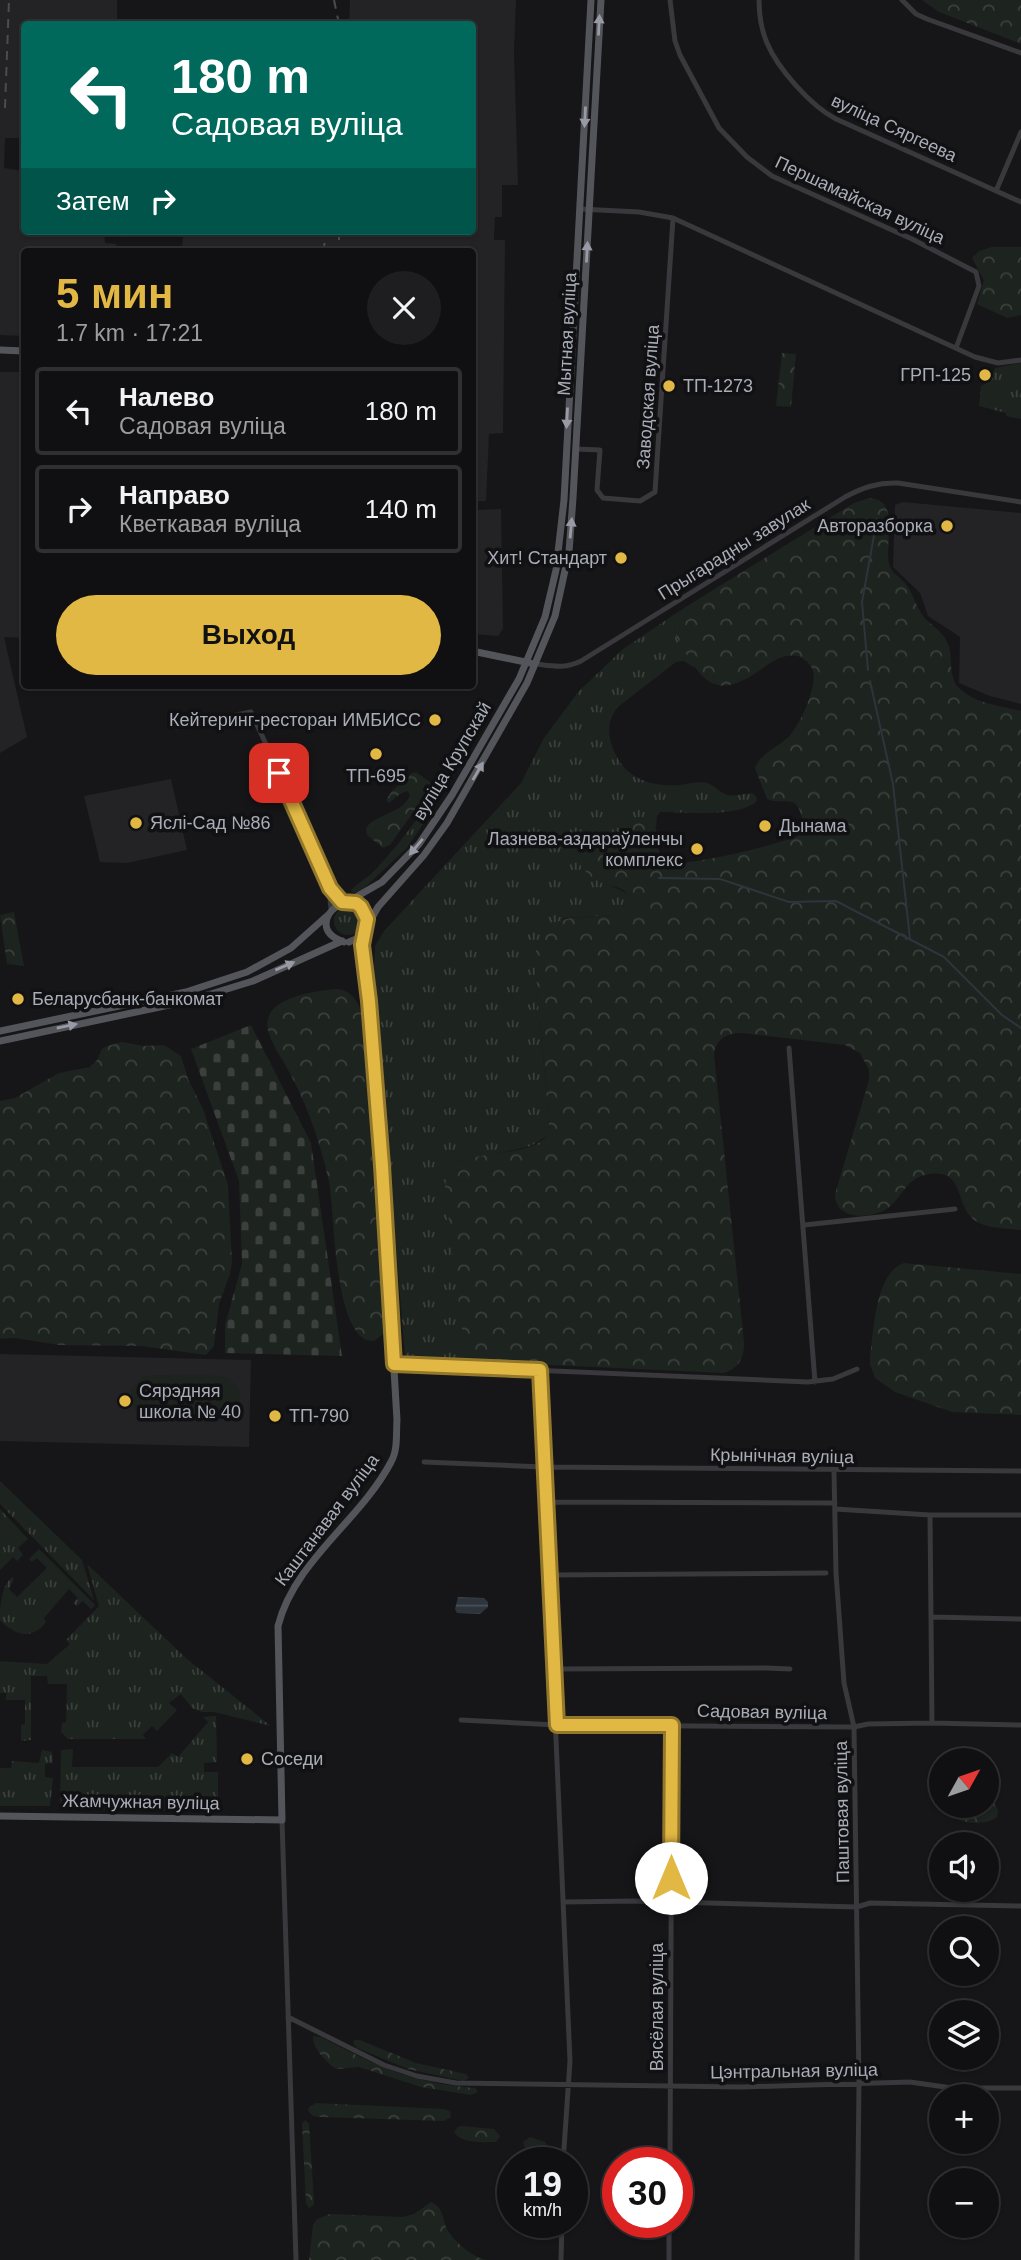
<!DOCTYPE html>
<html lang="ru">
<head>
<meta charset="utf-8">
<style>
	body { margin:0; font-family:Helvetica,sans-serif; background:#1e1e20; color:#f1f3f6; height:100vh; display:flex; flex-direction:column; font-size:26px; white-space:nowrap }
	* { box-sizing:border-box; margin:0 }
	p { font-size:23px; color:#9c9d9f }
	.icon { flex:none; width:38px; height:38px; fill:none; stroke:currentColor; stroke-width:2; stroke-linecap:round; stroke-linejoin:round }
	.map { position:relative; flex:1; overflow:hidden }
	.sheet { position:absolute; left:21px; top:248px; width:455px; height:441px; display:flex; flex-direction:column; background:#101012; border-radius:7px; box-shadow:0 2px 5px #0004,0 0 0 2px #303032 }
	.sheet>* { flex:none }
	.top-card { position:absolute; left:21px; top:21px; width:455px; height:214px; border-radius:7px; box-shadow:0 2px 5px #0004,0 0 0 2px #303032; background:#00695c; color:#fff; overflow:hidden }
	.needle { width:46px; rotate:50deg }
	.buttons { position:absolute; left:929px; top:1748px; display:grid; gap:14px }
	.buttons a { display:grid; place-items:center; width:70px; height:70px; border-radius:50%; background:#101012; box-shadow:0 2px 5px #0004,0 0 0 2px #303032; font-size:35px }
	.speed { position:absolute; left:497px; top:2147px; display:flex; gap:14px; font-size:35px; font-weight:700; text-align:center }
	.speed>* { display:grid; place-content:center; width:91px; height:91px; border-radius:50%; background:#101012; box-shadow:0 2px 5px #0004,0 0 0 2px #303032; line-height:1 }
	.speed small { font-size:18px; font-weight:400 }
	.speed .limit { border:10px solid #d22; background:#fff; color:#111 }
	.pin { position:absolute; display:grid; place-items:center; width:60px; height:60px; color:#fff; margin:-30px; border-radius:14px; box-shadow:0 4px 10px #0006 }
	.me { position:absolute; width:77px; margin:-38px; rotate:0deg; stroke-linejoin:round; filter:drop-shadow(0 0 5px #0008) }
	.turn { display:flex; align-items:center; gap:24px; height:147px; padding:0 35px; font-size:32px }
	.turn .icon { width:91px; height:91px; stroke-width:2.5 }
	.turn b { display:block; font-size:49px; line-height:60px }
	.then { display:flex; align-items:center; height:66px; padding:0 35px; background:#0003; gap:14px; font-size:26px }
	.round { display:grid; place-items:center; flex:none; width:74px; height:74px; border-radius:37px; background:#1e1e20 }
	.overview { display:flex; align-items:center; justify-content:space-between; height:119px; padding:0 35px }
	h1 { font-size:42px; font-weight:700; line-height:52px; color:#e2b844 }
	.primary-button { display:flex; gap:14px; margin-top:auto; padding:14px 35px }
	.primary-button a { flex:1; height:80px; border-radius:42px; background:#e2b844; color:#111; font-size:28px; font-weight:700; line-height:80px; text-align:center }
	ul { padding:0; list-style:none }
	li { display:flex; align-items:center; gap:21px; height:88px; margin:0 14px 10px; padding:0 21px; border:4px solid #303032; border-radius:7px }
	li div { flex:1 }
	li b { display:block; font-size:26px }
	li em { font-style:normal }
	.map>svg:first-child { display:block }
	.built { fill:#232225 }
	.grass { fill:url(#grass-tufts) }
	.forest { fill:url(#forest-crowns) }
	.cemetery { fill:url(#cemetery-stones) }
	.garden { fill:#1d231e }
	.water { fill:url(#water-rules) }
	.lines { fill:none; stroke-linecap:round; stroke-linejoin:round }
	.stream { stroke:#2d343b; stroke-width:2 }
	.minor { stroke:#38383d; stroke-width:5 }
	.major { stroke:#54555b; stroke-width:7 }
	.rail { stroke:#4b4c51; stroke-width:2; stroke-dasharray:9 7; stroke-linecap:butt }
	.oneway { fill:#989ba5 }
	.route-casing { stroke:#93782c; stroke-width:18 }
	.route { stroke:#e2b844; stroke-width:12 }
	.poi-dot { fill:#e2b844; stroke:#111113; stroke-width:2.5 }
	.labels { text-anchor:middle; stroke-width:7; stroke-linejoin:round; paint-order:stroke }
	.street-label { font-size:18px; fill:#a9adb7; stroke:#111113 }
	.poi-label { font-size:18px; fill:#a9adb7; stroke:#111113; text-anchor:start }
</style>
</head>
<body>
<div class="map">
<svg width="1021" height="2260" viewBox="0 0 1021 2260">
	<defs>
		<pattern id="grass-tufts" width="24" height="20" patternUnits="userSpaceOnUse" patternTransform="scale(1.75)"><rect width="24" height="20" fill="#1d231e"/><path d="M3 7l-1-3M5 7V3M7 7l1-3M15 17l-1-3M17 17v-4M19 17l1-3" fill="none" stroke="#3b403c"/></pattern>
		<pattern id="forest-crowns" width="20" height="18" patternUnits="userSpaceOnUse" patternTransform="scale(1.75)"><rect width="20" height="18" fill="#1d231e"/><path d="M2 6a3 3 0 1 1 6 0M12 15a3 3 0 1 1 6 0" fill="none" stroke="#3b403c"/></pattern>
		<pattern id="cemetery-stones" width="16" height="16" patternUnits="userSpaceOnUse" patternTransform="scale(1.75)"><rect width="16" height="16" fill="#1d231e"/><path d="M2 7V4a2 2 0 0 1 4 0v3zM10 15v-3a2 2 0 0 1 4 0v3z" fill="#3b403c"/></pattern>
		<pattern id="water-rules" width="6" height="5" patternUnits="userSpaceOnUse" patternTransform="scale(1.75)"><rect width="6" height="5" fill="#2d343b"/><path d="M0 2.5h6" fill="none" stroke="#494f55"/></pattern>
	</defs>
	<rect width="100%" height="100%" fill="#161618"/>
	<path class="built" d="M0,0h117v24h-93v114h-19l-1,30 20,3v60h80l1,12 11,1 2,8h-94v84l-24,-1z
		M350,0h166l-2,51 4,134h-16v32h-7l-1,20v3h11l-2,193 -14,1 -3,67h-10l-1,9 26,-1 2,120 -5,7 -25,-2 -1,-382h-290l1,-17 -51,-2 -6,5v-7h346v-207h-123z
		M0,372h24v266l-20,-1 23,100 -27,16z
		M903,502l118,11v191l-31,-8 -31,-13 1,-46 -32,-21 -8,-23 -27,-26 2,-62z
		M171,779l16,71 -60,13 -27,-1 -16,-66z
		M0,1354l251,6 -2,87 -249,-6z"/>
	<path class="grass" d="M1021,363v56l-15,-3v-3l-27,-7 2,-20 9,-5 5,-13z
		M684,608l-6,7 -4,15 21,38 -11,-7 -8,1 -57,44c-11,12 -12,25 -7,40 11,32 37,41 68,39 9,-1 19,-4 27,-2 7,2 12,9 18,11 8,4 19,-1 27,-1l4,3 1,5c-18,17 -73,11 -97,11l-3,4 -1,12 -2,-5 -24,9 1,13 -3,5 -12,2 -6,-4v38c13,4 26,10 17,26l-8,3 -55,3 -27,28 -2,20 14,158 -2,12 -16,10 -71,16 14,196 10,4 -79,-4 -31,-390 1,-22 9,-15 137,-148 23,-45 35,-47 44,-42z
		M459,748l3,2 -7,14 4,3 -33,53 -20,29 -44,41 -9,3 -2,-3c8,-8 18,-13 25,-21 34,-36 61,-77 83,-121z
		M334 921a14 14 0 1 1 28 0a14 14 0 1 1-28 0Z
		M0,1481l82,79 12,40 -94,-96z
		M0,1509l28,30 -10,9 5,7 -6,6 -4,-4 -13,13z
		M39,1549l56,56 -4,4 -8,-8 -6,5 -4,-3 5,-5 -9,-9 -25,29 2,4c-14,19 -32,13 -46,-2 0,-14 1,-33 12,-43l2,2 -5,10 8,8 30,-29 -10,-10 -5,4 -3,-3z
		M87,1564l100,95 84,67 -57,-14h-12l-10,-4 -11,-14 -12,9 8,7 -20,21 -5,-5 -9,9 3,4h-78l-7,-7 1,-9 4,-1 1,-38h-19l-1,-8h-16v64l-10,1v-16l4,-1v-24h-19v-7h-6v-32l47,3 23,-20 -4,-4 33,-34z
		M216,1716l1,46 -13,1v9h14v36l-5,4 -148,-3 -5,-4 1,-55 12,-1 -1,18h86l14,-14 6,4 30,-35 -5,-5z
		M42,1750l10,2 1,11 -8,1v13l8,1 -3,28h-50v-38h11l1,-7 27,2z"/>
	<path class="forest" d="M922,0h99v44l-82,-32z
		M992,247h29v68l-14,3 -30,-14 7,-24 -12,-22 7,-7z
		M782,353l14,1 -5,53 -15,-1z
		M869,498c34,2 13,48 21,69 3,7 10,10 15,16 8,9 10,22 18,33 8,10 20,15 25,28 6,15 -1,33 12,45 16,15 41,17 61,22v519c-15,-2 -35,-1 -47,-10 -21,-17 -8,-54 -49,-45 -21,5 -23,25 -40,35 -17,9 -50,10 -50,-16l34,-114v-10l-9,-17 -15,-8 -103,-12c-16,0 -26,6 -28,22l30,287c1,15 -6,28 -21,31l-239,-11 -15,-7 -5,-8 -19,-160c3,-46 77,-23 102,-51l2,-12 -14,-158c1,-61 45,-45 88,-52l7,-9c0,-6 -2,-11 -7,-15 -6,-4 -14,-4 -21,-7 -17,-7 -31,-27 -29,-45l7,-7h5l31,20 7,1 8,-7c0,-15 -2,-40 23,-22 6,13 -1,31 15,39 14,6 118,-19 132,-28 3,-6 3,-9 1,-16 -6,-26 -18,-12 -35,-19l-12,-31c5,-15 26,-22 36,-34 10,-11 26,-48 22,-63 -2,-7 -8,-12 -15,-15 -15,-2 -23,4 -35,12 -46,33 -59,17 -84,-26 -8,-14 -5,-23 5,-34l170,-105z
		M416,772l14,10 1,5 -41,58 -7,3 -16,-13 -1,-7c11,-15 37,-14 44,-33l-3,-4 -7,3 -11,9 -3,-3 6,-9 20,-18z
		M14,912l10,54 -17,-2 -7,-49z
		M337,989c14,2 20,10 24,23l24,314 -2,8 -9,7c-41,2 -39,-129 -45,-159 -9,-41 -22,-78 -42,-114 -7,-14 -23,-33 -19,-49 4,-22 50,-29 69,-30z
		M122,1042l22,4 20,-1 17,11 7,23 15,30 25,76 4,77 -2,12 -11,30 -5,42 -8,9 -65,-9 -82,-1 -44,-7 -15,1v-238l15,-3 44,-25 31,-6 7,-7 5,-11 5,-3z
		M904,1263l117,11v141l-69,-3 -57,-20 -20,-14 -5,-14v-7c4,-27 5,-84 34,-94z
		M987,1793l5,2 6,16 -1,6c-12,9 -38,8 -49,-4v-7h39z
		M313,2036l8,1c55,29 91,46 154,51l3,4 -7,3 -50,-8 -62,-20 -22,2c-11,-6 -25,-22 -24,-33z
		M354,2040h6l56,23 50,11 3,4 -6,3 -55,-12 -51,-21 -4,-5z
		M316,2103l128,6 6,2 1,6 -7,4 -124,-4 -7,-1 -5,-5 1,-4z
		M305,2120l4,4 5,77v4l-5,3 -3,-5 -4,-79z
		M462,2126l32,3 6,7 -4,6c-14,0 -34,2 -42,-10l4,-5z
		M530,2137l15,5 6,10v11h-21l-7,-21z
		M431,2202c13,6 11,16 16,27 6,12 27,29 39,31h-177l4,-35 4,-6 13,-5 73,3 11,-3z"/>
	<path class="cemetery" d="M251,1025l60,118 31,213 -117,-3v-28l17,-61 -3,-83 -48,-132z"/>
	<path class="garden" d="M151,1375l69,1 10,3 8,8c5,13 1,25 -13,31l-73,-1 -11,-2 -8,-8 -2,-16 10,-13z"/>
	<path class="water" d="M458,1597l26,1 4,4v5l-8,7 -23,-1 -2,-4z"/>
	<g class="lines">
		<path class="stream" d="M868,670l-6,-68 15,-83
			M870,681l23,103 17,155
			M659,878l61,1 69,23 47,-1 108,56 58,58 19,13"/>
		<path class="minor" d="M670,0l5,41 5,14 39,73 28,29 25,19 140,63 64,33 3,14 -23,62
			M759,0c0,15 2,29 8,43 11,26 44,63 69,76l185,83
			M902,0l14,14 11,5 94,34
			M996,191l25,-59
			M580,209l59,3 34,6 302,139 23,6 23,-3
			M576,449l24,1 -3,40 6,8 37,3 15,-9 18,-274
			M536,664c17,2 29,5 45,-3l264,-164c17,-9 33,-15 53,-14l123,19
			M177,727l74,-15 61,131 17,45 2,21
			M329,888l13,14
			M789,1048l26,334
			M804,1225l151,-16
			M394,1364l414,18 25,-3 24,-10
			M540,1370l30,691 -7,102
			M424,1462l119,5 478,4
			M834,1471l2,102 8,110 10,44 5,356 -2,177
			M546,1502l289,1
			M835,1509l95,6h91
			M930,1515l2,208
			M549,1575l277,-2
			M932,1617l89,2
			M554,1669l212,-1 24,1
			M461,1720l96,5 297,2 14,-3 64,-1 89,2
			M282,1820l14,440
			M564,1902l70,-1 223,6 13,-4 151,3
			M288,2017l96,48 33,11 39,7 285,4 169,-5 42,6h69
			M670,2163l2,-438
			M561,2260l1,-38
			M669,2260v-38"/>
		<path class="major" d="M0,350l24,1
			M472,651l58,12
			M349,901l33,-19 37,-38 33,-49 67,-116 26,-62 11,-47 8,-70 27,-500
			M344,942c-51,-17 23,-72 23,-17
			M349,942l12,-5 17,-30 46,-52 23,-32 80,-140 28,-67 14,-64 4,-54 28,-498
			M0,1031l186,-39 61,-20 44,-24 37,-33
			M0,1041l188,-40 65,-20 89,-40
			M0,1816l282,4 -4,-194c17,-66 82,-105 113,-164 7,-12 5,-28 6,-42l-15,-254 -13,-165 -7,-56 3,-13"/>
		<path class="rail" d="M334,0l5,24
			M5,108l4,-108
			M339,231v21
			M324,252l1,-21"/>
	</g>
	<defs><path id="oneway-solid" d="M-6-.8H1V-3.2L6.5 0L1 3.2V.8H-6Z" transform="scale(1.75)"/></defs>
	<g class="oneway">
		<use href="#oneway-solid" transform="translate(599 25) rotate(-87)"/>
		<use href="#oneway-solid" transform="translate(585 117) rotate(93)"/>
		<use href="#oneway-solid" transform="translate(587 252) rotate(-87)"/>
		<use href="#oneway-solid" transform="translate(567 418) rotate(93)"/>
		<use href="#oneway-solid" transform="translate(571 528) rotate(-85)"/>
		<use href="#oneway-solid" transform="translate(478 771) rotate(-60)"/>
		<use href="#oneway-solid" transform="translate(416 847) rotate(130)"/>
		<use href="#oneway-solid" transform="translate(285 966) rotate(-23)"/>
		<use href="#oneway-solid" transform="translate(67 1026) rotate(-12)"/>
	</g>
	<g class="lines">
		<defs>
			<path id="route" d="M279,773l51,115 12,14 14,1 5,4 6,12 -5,26 7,56 13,165 12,198 146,6 17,355h115l-1,153"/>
		</defs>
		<use href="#route" class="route-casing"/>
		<use href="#route" class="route"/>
	</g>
	<g class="poi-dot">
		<circle cx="985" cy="375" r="7"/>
		<circle cx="669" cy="386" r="7"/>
		<circle cx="947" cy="526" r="7"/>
		<circle cx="621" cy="558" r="7"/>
		<circle cx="435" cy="720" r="7"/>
		<circle cx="376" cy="754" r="7"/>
		<circle cx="136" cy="823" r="7"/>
		<circle cx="765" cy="826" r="7"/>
		<circle cx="697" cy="849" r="7"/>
		<circle cx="18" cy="999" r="7"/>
		<circle cx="125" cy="1401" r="7"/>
		<circle cx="275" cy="1416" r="7"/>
		<circle cx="247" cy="1759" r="7"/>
	</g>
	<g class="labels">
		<g class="street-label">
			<text transform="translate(894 128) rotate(25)" y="6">вуліца Сяргеева</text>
			<text transform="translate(860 200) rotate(25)" y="6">Першамайская вуліца</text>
			<text transform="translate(567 334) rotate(-87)" y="6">Мытная вуліца</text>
			<text transform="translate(648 397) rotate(-86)" y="6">Заводская вуліца</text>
			<text transform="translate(734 549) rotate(-32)" y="6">Прыгарадны завулак</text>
			<text transform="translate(452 761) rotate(-59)" y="6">вуліца Крупскай</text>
			<text transform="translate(782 1456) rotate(1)" y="6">Крынічная вуліца</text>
			<text transform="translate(327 1520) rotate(-53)" y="6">Каштанавая вуліца</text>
			<text transform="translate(762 1712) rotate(1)" y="6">Садовая вуліца</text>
			<text transform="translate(141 1802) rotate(1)" y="6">Жамчужная вуліца</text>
			<text transform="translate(842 1812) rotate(-91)" y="6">Паштовая вуліца</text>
			<text transform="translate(657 2007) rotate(-90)" y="6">Вясёлая вуліца</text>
			<text transform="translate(794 2071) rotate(-1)" y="6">Цэнтральная вуліца</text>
		</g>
		<g class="poi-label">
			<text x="971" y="381" text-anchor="end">ГРП-125</text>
			<text x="683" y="392">ТП-1273</text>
			<text x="933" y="532" text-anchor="end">Авторазборка</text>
			<text x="607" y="564" text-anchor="end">Хит! Стандарт</text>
			<text x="421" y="726" text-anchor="end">Кейтеринг-ресторан ИМБИСС</text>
			<text x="376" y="782" text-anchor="middle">ТП-695</text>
			<text x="150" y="829">Яслі-Сад №86</text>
			<text x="779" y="832">Дынама</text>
			<text x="683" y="845" text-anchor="end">Лазнева-аздараўленчы<tspan x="683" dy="21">комплекс</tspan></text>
			<text x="32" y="1005">Беларусбанк-банкомат</text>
			<text x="139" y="1397">Сярэдняя<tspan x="139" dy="21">школа № 40</tspan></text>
			<text x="289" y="1422">ТП-790</text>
			<text x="261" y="1765">Соседи</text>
		</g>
	</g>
</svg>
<div class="buttons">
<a><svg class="needle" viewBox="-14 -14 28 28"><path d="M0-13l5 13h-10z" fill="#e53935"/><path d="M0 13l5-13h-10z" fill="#9c9d9f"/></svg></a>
<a><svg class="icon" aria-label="sound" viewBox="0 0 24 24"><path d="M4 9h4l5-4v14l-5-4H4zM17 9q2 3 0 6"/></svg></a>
<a><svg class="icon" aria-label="search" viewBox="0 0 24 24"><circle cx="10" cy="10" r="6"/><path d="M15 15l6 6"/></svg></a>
<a><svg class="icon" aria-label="layers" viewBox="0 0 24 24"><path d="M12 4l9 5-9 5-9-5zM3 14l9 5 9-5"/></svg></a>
<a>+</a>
<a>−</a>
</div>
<div class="speed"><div>19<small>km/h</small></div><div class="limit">30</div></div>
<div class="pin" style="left:279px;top:773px;background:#d93025"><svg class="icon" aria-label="arrive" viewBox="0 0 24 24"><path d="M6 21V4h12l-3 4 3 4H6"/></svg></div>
<svg class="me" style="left:671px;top:1878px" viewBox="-20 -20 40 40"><circle r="19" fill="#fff"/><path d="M0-13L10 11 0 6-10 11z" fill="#e2b844"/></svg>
<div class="top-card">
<div class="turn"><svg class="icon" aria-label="left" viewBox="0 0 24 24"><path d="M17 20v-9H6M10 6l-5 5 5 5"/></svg><div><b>180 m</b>Садовая вуліца</div></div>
<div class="then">Затем<svg class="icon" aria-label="right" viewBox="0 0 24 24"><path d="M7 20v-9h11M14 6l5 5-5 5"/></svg></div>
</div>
<section class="sheet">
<div class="overview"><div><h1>5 мин</h1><p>1.7 km · 17:21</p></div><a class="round"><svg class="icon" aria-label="close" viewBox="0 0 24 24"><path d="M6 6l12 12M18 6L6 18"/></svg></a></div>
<ul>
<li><svg class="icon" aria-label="left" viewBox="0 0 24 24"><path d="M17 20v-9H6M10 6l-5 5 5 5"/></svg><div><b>Налево</b><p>Садовая вуліца</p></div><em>180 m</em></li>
<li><svg class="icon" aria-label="right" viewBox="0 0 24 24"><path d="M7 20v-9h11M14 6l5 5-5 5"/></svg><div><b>Направо</b><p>Кветкавая вуліца</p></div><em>140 m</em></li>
</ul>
<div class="primary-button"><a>Выход</a></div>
</section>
</div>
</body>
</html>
